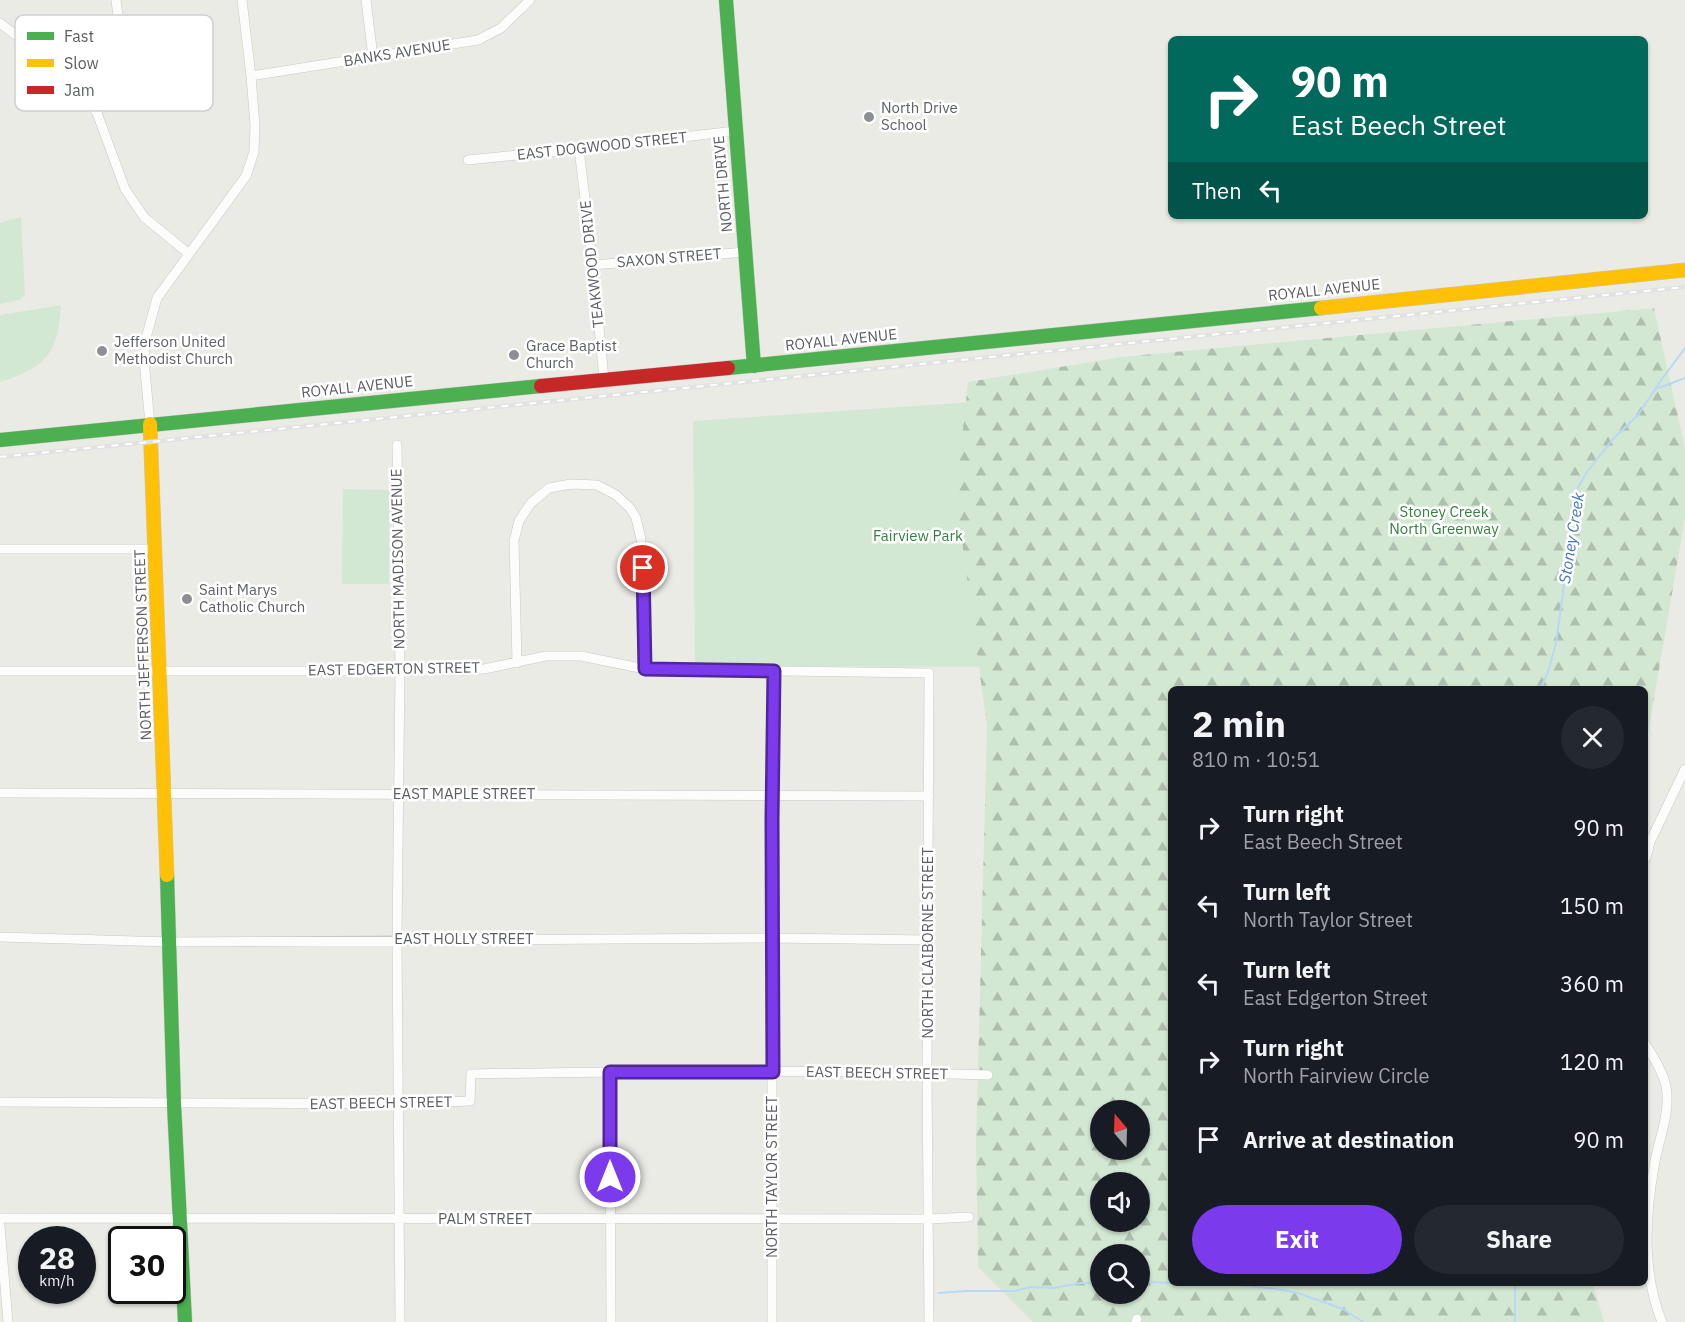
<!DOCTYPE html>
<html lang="en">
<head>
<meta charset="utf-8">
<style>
	body { margin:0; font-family:"IBM Plex Sans",sans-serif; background:#242831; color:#f1f3f6; height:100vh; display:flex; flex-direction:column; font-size:22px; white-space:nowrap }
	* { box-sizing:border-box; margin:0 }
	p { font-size:20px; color:#9ea1a6 }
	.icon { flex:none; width:33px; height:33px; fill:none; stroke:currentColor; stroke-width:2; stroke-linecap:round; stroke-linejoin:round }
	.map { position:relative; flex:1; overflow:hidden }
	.panel { position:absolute; left:1168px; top:686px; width:480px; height:600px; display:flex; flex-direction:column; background:#171b24; border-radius:9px; box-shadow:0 2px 4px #0004 }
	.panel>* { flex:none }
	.banner { position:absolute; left:1168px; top:36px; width:480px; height:183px; border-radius:9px; box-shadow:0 2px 4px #0004; background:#00695c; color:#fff; overflow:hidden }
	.needle { width:39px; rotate:341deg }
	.tools { position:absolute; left:1090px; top:1100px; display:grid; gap:12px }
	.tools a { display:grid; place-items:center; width:60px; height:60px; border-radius:50%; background:#171b24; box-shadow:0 2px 4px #0004; font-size:30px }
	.speed { position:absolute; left:18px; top:1226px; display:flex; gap:12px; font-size:30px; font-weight:700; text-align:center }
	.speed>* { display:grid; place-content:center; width:78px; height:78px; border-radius:50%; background:#171b24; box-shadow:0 2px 4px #0004; line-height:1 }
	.speed small { font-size:15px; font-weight:400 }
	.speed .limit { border:3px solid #111; border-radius:9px; background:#fff; color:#111 }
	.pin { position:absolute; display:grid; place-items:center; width:51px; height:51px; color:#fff; margin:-26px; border:3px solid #fff; border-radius:50%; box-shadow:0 2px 6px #0007 }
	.me { position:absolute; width:66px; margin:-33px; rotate:0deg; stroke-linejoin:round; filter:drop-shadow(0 0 4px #0008) }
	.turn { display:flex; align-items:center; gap:21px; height:126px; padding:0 24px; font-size:27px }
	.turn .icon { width:78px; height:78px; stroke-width:2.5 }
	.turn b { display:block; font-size:42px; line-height:51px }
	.then { display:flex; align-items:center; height:57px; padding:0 24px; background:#0003; gap:12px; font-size:22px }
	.round { display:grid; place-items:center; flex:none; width:63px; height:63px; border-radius:32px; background:#242831 }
	.overview { display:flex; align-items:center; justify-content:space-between; height:102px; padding:0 24px }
	h1 { font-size:36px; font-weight:700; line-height:45px }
	.button { display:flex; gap:12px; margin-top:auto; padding:12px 24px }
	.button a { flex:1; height:69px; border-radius:36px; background:#7c3aed; color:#fff; font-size:24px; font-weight:700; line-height:69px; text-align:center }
	.button a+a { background:#242831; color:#f1f3f6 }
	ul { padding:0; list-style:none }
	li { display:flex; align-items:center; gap:18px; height:78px; padding:0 24px }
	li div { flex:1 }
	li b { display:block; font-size:22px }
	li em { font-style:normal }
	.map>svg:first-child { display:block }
	.green { fill:#d3e8d3 }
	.forest { fill:url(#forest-firs); fill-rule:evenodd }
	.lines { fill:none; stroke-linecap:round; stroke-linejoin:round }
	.stream { stroke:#b9d7f6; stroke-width:2 }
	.street-casing { stroke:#c7c8c6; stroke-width:10 }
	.fast-casing { stroke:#c8c8c7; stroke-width:15 }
	.slow-casing { stroke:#c8c8c7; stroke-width:15 }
	.jam-casing { stroke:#c8c8c7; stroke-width:15 }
	.street { stroke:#fcfcfb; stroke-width:9 }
	.fast { stroke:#4caf50; stroke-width:14 }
	.slow { stroke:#ffc107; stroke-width:14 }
	.jam { stroke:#c62828; stroke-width:14 }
	.rail-casing { stroke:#e2e2e2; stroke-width:4.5 }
	.rail { stroke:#fff; stroke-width:2; stroke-dasharray:7; stroke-linecap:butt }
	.route-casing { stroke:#51269a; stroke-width:15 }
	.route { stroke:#7c3aed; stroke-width:10 }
	.poi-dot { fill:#8d8f92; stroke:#fff; stroke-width:2 }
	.labels { text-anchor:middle; stroke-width:5; stroke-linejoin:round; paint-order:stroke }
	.street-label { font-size:15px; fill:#5b5e64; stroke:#fff }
	.poi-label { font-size:15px; fill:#5b5e64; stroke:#fff; text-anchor:start }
	.park-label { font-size:15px; fill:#358140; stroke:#fff }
	.water-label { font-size:16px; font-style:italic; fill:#4676c1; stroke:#fff }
	.key { fill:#fff; stroke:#cecfd0; stroke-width:1.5 }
	.key-label { font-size:16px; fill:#5b5e64 }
</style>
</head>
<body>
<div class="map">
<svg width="1685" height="1322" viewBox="0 0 1685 1322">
	<defs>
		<pattern id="forest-firs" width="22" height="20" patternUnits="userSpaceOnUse" patternTransform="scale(1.5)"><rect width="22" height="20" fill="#d3e8d3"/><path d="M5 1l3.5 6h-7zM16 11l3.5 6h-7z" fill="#aebfaf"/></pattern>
	</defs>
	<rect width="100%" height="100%" fill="#ebebe6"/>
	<path class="green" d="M21,217l4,77 -5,6 -20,4v-81z
		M61,305c-3,49 -14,62 -61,77v-67z
		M1048,397l3,270 -356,-1 -2,-245z
		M343,489l47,1 -1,94h-47z"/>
	<path class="forest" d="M1654,308l31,140v70l-39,227v-57h-474v594l421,1 11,39h-571l-55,-55 -2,-122 11,-418 -31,-231 12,-114 153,-25zM1101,1110h39v39h-39zM1101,1182h39v39h-39zM1101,1254h39v39h-39z"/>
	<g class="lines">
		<path class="stream" d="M1656,389l29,-11
			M1541,688l7,-16 8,-29 11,-79 1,-28 10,-49 9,-15 25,-32 26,-25 24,-36 23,-31
			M1140,1282l90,2 47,5 21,4 45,16 20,13
			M939,1293l27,-2h49l16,-4 23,1 27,-5h20
			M1515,1322v-40"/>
		<defs>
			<path id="street" d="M366,0l7,57
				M0,23l63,48 18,17 16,25 28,76 19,28 45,37
				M251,76l227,-36 23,-12 29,-28
				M97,113l22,-43 2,-29 -5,-41
				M579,149l14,116 11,114
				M468,160l111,-11 156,-18
				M593,265l152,-13
				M150,424l-6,-64 2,-22 11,-40 89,-122 8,-24 1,-27 -4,-49 -9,-76
				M397,445l3,226 -3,269 3,382
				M0,549h156
				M517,663l-3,-122 5,-20 12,-18 18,-15 22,-4 26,1 19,10 14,13 6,10 5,21 4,130
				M0,671h454l30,-2 62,-13h35l64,13 284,4 -2,400 2,249
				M0,793l929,3
				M1646,858l4,-16 35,-73
				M0,937l170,5 601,-4 157,2
				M1646,1045c8,13 16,25 20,41 5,27 -8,55 -12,81 -9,51 -12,106 8,155
				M610,1072l1,250
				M0,1102l399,2 71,-3 1,-27c172,-3 345,-5 517,1
				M0,1218l928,1 41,-2
				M0,1226l8,96
				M772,1322v-527l2,-124
				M1136,1322l1,-3"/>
			<path id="fast" d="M726,0l28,366
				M728,368l593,-60
				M0,440l541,-54
				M167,875l7,229 11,218"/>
			<path id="slow" d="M1321,308l364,-38
				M150,424l17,451"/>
			<path id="jam" d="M541,386l187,-18"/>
		</defs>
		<use href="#street" class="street-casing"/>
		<use href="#fast" class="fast-casing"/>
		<use href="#slow" class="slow-casing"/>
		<use href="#jam" class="jam-casing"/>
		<use href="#street" class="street"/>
		<use href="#fast" class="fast"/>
		<use href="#slow" class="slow"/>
		<use href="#jam" class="jam"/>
		<defs>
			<path id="rail" d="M0,457l1685,-170"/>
		</defs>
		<use href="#rail" class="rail-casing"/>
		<use href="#rail" class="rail"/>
	</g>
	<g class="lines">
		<defs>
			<path id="route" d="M610,1177v-105h163l-1,-253 2,-148 -129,-2 -2,-101"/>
		</defs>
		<use href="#route" class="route-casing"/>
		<use href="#route" class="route"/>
	</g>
	<g class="poi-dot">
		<circle cx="869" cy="117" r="6"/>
		<circle cx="102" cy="351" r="6"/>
		<circle cx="514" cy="355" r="6"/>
		<circle cx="187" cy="599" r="6"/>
	</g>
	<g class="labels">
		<g class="street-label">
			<text transform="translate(397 53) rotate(-9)" y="5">BANKS AVENUE</text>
			<text transform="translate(602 146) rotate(-6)" y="5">EAST DOGWOOD STREET</text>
			<text transform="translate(723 184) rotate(-95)" y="5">NORTH DRIVE</text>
			<text transform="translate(669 258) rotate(-5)" y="5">SAXON STREET</text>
			<text transform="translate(592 264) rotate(-96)" y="5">TEAKWOOD DRIVE</text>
			<text transform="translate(1324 290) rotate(-6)" y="5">ROYALL AVENUE</text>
			<text transform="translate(841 340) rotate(-6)" y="5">ROYALL AVENUE</text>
			<text transform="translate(357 387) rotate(-6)" y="5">ROYALL AVENUE</text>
			<text transform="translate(398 559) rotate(-91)" y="5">NORTH MADISON AVENUE</text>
			<text transform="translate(143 645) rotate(-92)" y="5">NORTH JEFFERSON STREET</text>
			<text transform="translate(394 669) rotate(-1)" y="5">EAST EDGERTON STREET</text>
			<text x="464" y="799">EAST MAPLE STREET</text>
			<text x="464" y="944">EAST HOLLY STREET</text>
			<text transform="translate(928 943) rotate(-90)" y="5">NORTH CLAIBORNE STREET</text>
			<text transform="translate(877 1073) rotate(1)" y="5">EAST BEECH STREET</text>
			<text transform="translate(381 1103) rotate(-1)" y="5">EAST BEECH STREET</text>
			<text transform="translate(772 1177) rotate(-90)" y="5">NORTH TAYLOR STREET</text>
			<text x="485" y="1224">PALM STREET</text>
		</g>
		<g class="poi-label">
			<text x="881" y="113">North Drive<tspan x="881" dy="17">School</tspan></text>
			<text x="114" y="347">Jefferson United<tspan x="114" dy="17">Methodist Church</tspan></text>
			<text x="526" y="351">Grace Baptist<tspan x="526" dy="17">Church</tspan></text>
			<text x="199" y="595">Saint Marys<tspan x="199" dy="17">Catholic Church</tspan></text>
		</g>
		<g class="park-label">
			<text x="1444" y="517">Stoney Creek<tspan x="1444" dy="17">North Greenway</tspan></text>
			<text x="918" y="541">Fairview Park</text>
		</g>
		<g class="water-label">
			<text transform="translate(1571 538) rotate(-81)" y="6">Stoney Creek</text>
		</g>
	</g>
	<rect x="15" y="15" width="198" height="96" rx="9" class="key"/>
	<rect x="27" y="32" width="27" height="8" fill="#4caf50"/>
	<rect x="27" y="59" width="27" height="8" fill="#ffc107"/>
	<rect x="27" y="86" width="27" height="8" fill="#c62828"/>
	<g class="key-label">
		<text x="64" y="42">Fast</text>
		<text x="64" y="69">Slow</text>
		<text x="64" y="96">Jam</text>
	</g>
</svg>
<div class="tools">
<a><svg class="needle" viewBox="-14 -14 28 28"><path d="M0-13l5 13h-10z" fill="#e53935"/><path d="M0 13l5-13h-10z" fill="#9ea1a6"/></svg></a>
<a><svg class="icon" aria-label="sound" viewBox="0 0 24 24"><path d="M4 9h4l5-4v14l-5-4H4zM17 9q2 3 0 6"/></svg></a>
<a><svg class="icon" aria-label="search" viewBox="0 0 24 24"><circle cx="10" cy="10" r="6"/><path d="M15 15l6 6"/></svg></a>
</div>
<div class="speed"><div>28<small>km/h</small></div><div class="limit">30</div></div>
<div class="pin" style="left:643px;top:568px;background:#d93025"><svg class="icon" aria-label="arrive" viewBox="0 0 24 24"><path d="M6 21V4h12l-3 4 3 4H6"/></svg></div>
<svg class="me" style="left:610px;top:1177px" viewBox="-20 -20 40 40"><circle r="17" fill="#7c3aed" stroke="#fff" stroke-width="3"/><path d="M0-11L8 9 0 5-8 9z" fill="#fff"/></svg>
<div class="banner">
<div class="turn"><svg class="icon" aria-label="right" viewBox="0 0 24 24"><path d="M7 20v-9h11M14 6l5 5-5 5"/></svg><div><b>90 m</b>East Beech Street</div></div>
<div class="then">Then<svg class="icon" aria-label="left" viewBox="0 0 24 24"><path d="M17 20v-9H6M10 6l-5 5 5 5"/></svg></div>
</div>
<section class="panel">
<div class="overview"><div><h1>2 min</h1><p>810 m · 10:51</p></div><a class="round"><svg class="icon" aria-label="close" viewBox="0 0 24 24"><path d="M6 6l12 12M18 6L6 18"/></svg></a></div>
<ul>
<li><svg class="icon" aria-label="right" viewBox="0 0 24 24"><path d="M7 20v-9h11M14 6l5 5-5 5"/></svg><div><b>Turn right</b><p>East Beech Street</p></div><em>90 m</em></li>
<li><svg class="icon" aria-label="left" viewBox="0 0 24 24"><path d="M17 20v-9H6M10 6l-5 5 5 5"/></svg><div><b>Turn left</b><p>North Taylor Street</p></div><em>150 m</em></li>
<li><svg class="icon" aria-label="left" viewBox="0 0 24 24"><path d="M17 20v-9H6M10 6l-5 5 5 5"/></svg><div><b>Turn left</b><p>East Edgerton Street</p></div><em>360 m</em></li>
<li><svg class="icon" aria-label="right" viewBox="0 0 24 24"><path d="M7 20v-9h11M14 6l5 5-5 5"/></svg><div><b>Turn right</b><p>North Fairview Circle</p></div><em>120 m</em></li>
<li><svg class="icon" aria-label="arrive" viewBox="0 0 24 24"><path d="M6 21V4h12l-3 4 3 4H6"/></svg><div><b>Arrive at destination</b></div><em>90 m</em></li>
</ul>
<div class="button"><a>Exit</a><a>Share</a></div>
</section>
</div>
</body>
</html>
